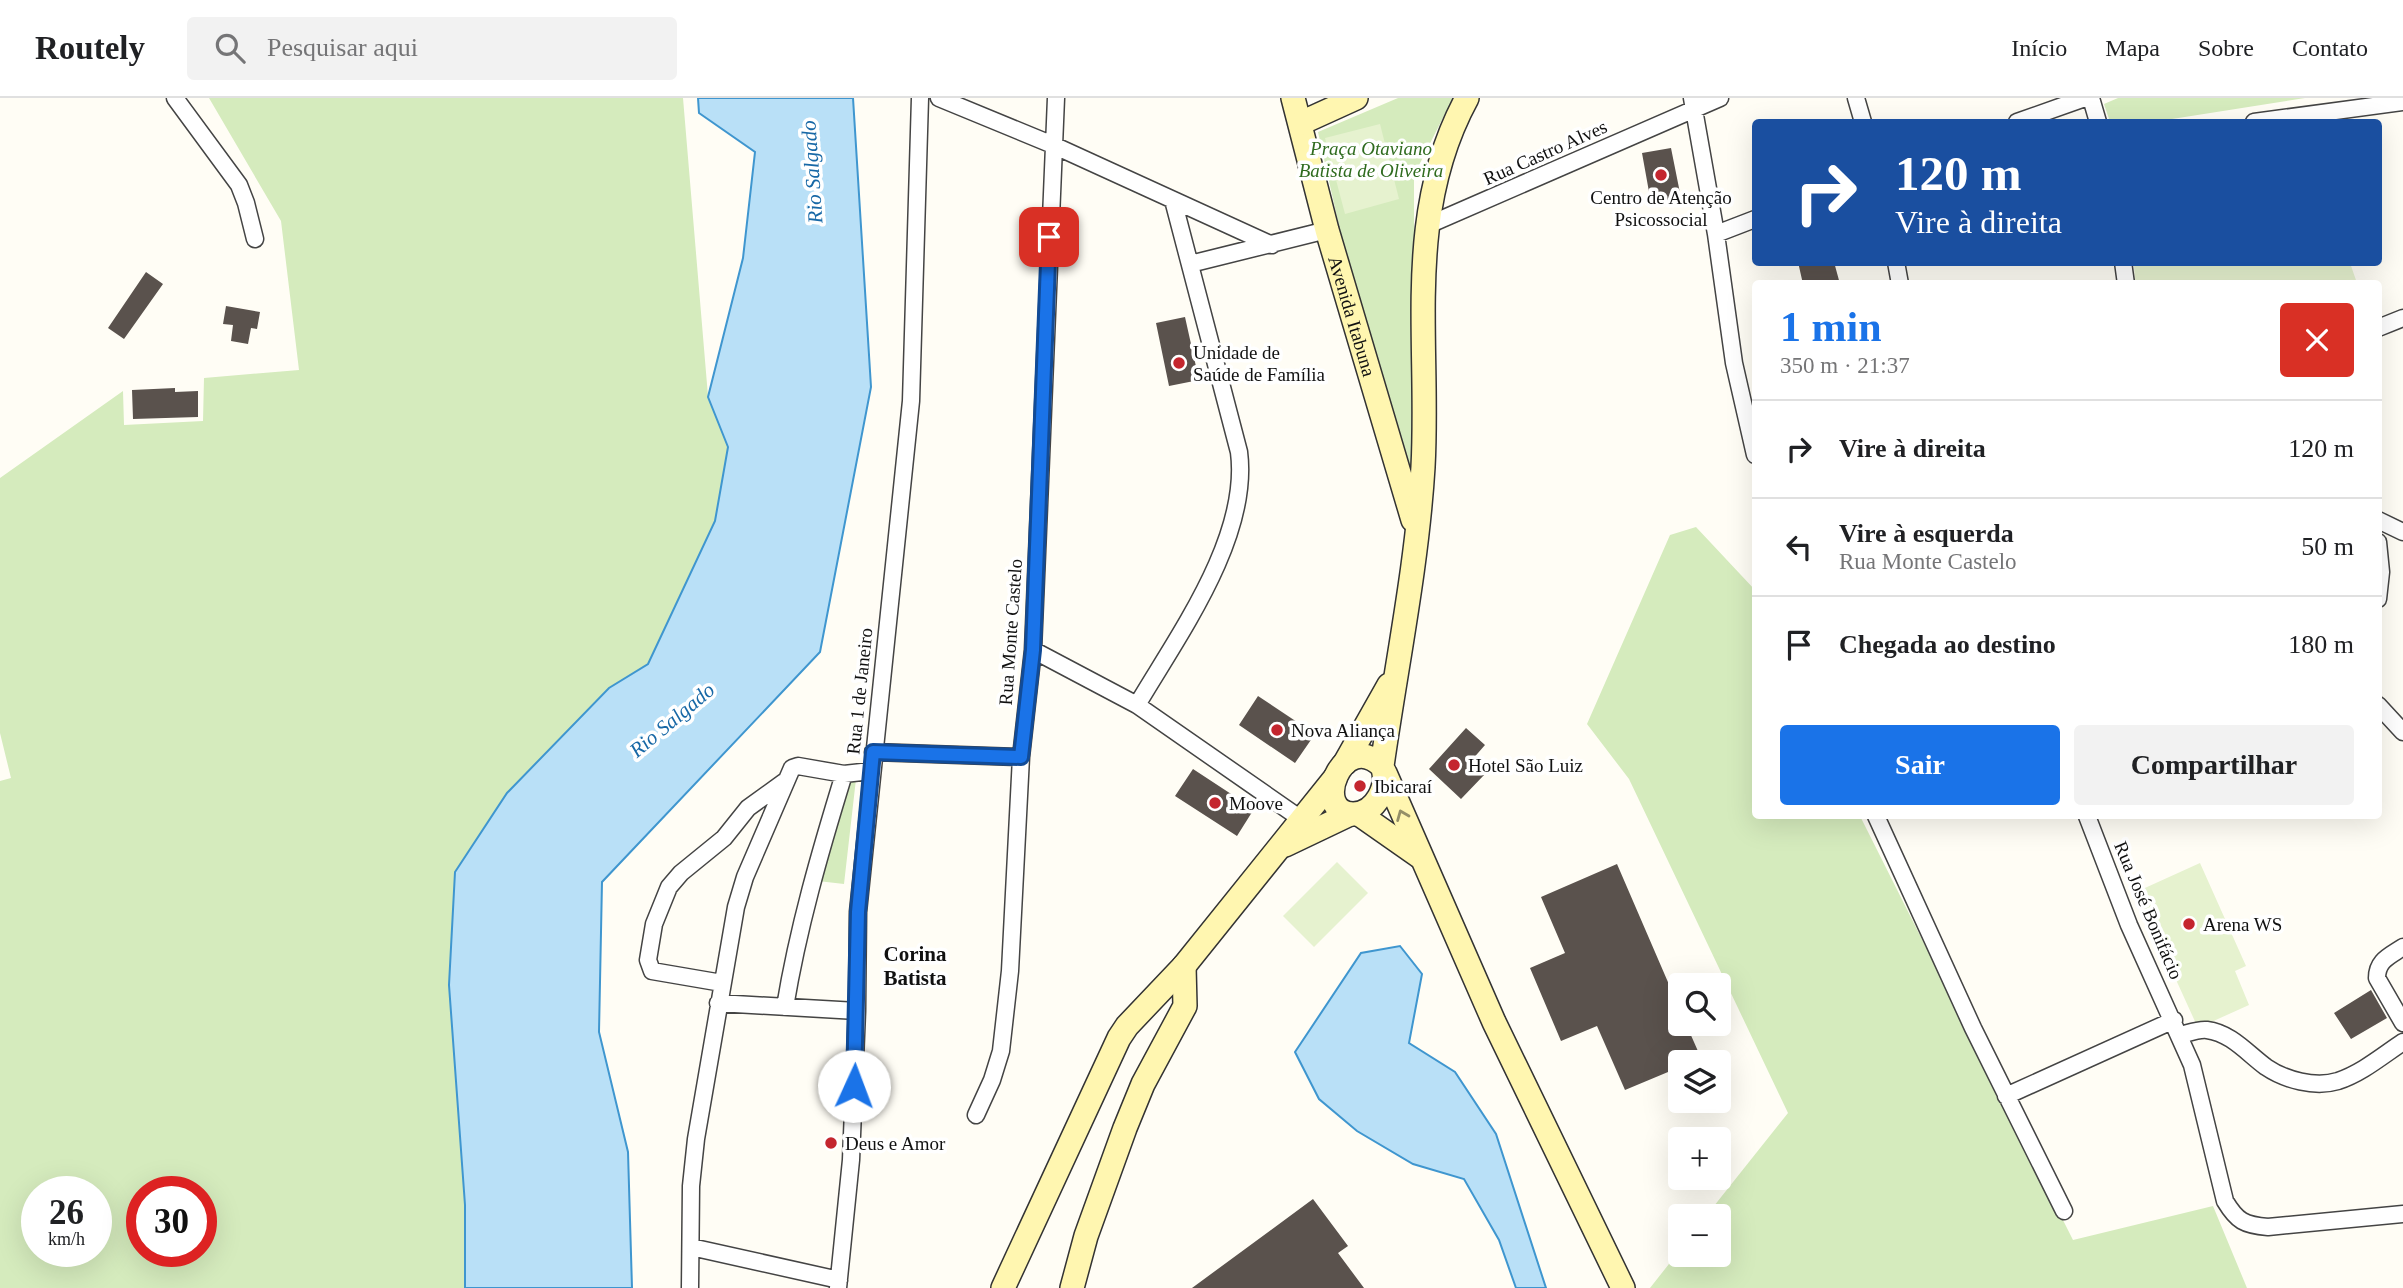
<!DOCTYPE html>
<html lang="pt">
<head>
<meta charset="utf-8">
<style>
	body { margin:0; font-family:Georgia,serif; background:#f2f2f2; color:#202124; height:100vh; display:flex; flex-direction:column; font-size:26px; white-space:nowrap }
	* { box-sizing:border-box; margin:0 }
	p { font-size:23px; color:#757577 }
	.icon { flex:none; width:38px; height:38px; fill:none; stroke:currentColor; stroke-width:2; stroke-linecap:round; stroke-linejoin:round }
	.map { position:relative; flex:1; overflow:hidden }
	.drawer { position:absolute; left:1752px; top:182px; width:630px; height:539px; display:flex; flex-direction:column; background:#fff; border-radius:7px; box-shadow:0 7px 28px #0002 }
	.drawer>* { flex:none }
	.top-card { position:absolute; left:1752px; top:21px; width:630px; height:147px; border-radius:7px; box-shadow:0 7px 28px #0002; background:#1a4fa0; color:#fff; overflow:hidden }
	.fabs { position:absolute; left:1668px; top:875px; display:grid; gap:14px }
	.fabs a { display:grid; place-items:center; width:63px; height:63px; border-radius:7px; background:#fff; box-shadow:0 7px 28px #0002; font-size:35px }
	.speed { position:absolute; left:21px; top:1078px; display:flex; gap:14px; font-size:35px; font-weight:700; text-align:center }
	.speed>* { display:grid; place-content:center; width:91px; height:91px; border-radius:50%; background:#fff; box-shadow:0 7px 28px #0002; line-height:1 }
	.speed small { font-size:18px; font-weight:400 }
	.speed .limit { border:10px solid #d22; background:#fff; color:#111 }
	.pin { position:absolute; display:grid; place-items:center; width:60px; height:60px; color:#fff; margin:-30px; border-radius:14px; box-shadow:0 4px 10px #0006 }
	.me { position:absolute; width:77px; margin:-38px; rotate:2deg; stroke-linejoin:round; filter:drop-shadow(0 0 5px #0008) }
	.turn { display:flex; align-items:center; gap:24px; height:147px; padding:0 28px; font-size:32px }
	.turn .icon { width:91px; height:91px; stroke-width:2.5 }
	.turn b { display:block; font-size:49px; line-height:60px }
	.round { display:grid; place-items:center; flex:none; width:74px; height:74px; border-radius:7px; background:#f2f2f2 }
	.summary { display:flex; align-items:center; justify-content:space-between; height:119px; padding:0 28px }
	h1 { font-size:42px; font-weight:700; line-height:52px; color:#1a73e8 }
	.button { display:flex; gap:14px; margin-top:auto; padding:14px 28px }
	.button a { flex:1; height:80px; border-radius:7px; background:#1a73e8; color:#fff; font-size:28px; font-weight:700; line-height:80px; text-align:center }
	.button a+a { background:#f2f2f2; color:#202124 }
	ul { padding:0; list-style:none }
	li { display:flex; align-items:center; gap:21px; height:98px; padding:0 28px; border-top:2px solid #e0e0e0 }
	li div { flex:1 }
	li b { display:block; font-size:26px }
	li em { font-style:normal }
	header { display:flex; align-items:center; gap:42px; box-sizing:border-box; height:98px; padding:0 35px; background:#fff; border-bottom:2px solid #e0e0e0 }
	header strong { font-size:33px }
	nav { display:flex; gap:38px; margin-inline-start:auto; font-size:24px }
	.search { width:490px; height:63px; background:#f2f2f2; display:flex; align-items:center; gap:18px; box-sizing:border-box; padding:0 24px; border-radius:7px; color:#757577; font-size:26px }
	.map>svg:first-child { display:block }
	.green { fill:#d5ebbd; fill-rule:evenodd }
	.pitch { fill:#e6f2cf }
	.water { fill:#b9e0f7; stroke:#3f96cf; stroke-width:2 }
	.building { fill:#5a524d }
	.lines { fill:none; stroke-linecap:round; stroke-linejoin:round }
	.street-casing { stroke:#444; stroke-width:19 }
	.secondary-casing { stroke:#333; stroke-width:26 }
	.street { stroke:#fff; stroke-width:16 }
	.secondary { stroke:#fff6b0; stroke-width:23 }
	.oneway { stroke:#948f68 }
	.route-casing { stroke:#114b97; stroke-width:18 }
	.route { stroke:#1a73e8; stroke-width:12 }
	.poi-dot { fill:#c4262e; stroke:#fff; stroke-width:2.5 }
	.labels { text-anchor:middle; stroke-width:7; stroke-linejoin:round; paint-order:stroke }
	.park-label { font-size:19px; font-style:italic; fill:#2f6b1f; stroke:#fff }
	.street-label { font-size:19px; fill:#111; stroke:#fff }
	.poi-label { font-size:19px; fill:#111; stroke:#fff; text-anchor:start }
	.water-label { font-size:21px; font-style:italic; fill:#1768a6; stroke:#fff }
	.neighbourhood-label { font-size:21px; font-weight:bold; fill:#111; stroke:#fff }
</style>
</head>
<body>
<header>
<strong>Routely</strong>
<div class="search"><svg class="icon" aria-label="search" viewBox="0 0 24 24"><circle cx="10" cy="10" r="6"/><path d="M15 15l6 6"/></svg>Pesquisar aqui</div>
<nav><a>Início</a><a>Mapa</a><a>Sobre</a><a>Contato</a></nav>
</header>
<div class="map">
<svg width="2403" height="1190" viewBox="0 0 2403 1190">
	<rect width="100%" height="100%" fill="#fffdf5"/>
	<path class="green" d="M209,0h474l25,298 20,51 -13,74 -67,143 -39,24 -102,105 -52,79 -6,113 16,220v83h-465v-507l11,-3 -11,-45v-255l123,-87 1,34 79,-4 1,-43 95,-8 -18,-149zM37,1094h59v59h-59zM142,1094h59v59h-59z
		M1398,0h55l-39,77v308l-68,-226 -28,-125z
		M2118,0h187l-152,24h-43l-6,-18z
		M1696,429l59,63v226h105l213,424 140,-34 34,82h-597l30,-38v5h38v-39h-12l82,-103 -159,-334 -42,-55 83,-189z
		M845,680l11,1 -12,105 -26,-3z"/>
	<path class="pitch" d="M1380,26l19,75 -54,15 -20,-76z
		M2134,165h216l7,20h-222z
		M1337,764l31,31 -54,54 -31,-31z
		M2200,765l46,103 -11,5 14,34 -51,23 -62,-136z"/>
	<path class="water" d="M698,0h155l18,289 -51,265 -218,230 -3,150 29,120 4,136h-167v-83l-16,-220 6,-113 52,-79 102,-105 39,-24 67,-143 13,-74 -20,-50 35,-139 12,-106 -56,-39z
		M1400,848l22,28 -13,69 46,29 41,62 50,154h-30l-17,-48 -35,-61 -51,-15 -56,-33 -38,-32 -24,-47 66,-99z"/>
	<path class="building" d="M1671,50l10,50 -30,5 -9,-50z
		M1798,164h36l6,22h-37z
		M146,174l17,12 -39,55 -16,-11z
		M226,208l34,6 -3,17 -6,-1 -3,16 -17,-3 2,-16 -10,-1z
		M1185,219l14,63 -30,6 -13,-63z
		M175,290v4l23,-1v26l-65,2 -1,-29z
		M1258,598l57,38 -20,29 -56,-38z
		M1466,630l19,17 -14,16 14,13 -24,25 -32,-30z
		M1193,671l61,40 -17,27 -62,-40z
		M1617,766l63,146v14h6l15,34 -11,4h-10v5l-55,23 -28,-64 -36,15 -31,-73 35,-15 -24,-56z
		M2371,892l16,28 -36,21 -17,-26z
		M1313,1101l35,47 -10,7 26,35h-172z"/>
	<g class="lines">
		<defs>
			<path id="street" d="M175,0l64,87 7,18 9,36
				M939,0l114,47 219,100
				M1692,0l24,136 18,129 21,92
				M1856,0l7,24
				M2091,0l7,24
				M2017,24l68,-24
				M2254,24l149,-20
				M1426,128l294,-128
				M1716,136l39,-15
				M1896,164l4,22
				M2123,164l3,22
				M1190,166l137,-34
				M2378,230l25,-10
				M2378,422l25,12
				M2378,444l3,30 -3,27
				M1033,552l104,55 164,114 6,7
				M1137,607c42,-71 113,-168 102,-253l-66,-252
				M2378,607l25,27
				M873,654l148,5
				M1876,718l97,212 91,183
				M2087,718l42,109 63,140 33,136c12,20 19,24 43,26l135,-13
				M2403,849c-13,9 -26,13 -26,31l26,45
				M722,885l-70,-12 -4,-11 6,-36 15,-37 12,-14 43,-35 24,-30 36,-26
				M718,905l139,8
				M785,909c13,-79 35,-155 59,-233
				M2181,937c8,-2 17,-6 26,-5 24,3 40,23 59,37 19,13 49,21 72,14 24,-8 44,-25 65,-39
				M2006,998l168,-76
				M976,1017l16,-35 9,-29 9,-80 11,-214 12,-107 23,-552
				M691,1149l148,33
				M690,1190l1,-102 5,-47 40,-232 9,-30 47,-109 6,-2 46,8 27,-3
				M838,1190l13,-128 6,-149 1,-99 53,-511 9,-303"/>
			<g id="secondary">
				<path id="s1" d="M1293,0l34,132 86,290"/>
				<path d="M1301,25l55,-25"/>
				<path d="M1345,665l44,-78"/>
				<path d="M1382,668c-40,-38 -72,47 -29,48 23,0 37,-29 29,-48 14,-99 35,-199 41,-299 7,-126 -20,-252 44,-369"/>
				<path d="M1385,675l109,249 129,266"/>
				<path d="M1359,716l60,42"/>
				<path d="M1285,747l65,-31"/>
				<path d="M1003,1190l116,-250 8,-12 57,-60 151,-188"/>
				<path d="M1072,1190l14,-52 39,-108 18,-44 42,-78 -1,-40"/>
			</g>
		</defs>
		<use href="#street" class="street-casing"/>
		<use href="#secondary" class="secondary-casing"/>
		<use href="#street" class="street"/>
		<use href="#secondary" class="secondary"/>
	</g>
	<defs><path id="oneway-chevron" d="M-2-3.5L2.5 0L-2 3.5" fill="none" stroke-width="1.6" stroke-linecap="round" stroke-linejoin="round" transform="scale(1.75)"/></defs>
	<use class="oneway" href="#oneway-chevron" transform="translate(1402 717) rotate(-112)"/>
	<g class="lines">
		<defs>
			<path id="route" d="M854,988l4,-174 15,-160 148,5 12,-107 16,-413"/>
		</defs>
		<use href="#route" class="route-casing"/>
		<use href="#route" class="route"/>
	</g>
	<g class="poi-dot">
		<circle cx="1661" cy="77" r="7"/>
		<circle cx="1179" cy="265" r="7"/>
		<circle cx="1277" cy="632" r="7"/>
		<circle cx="1454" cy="667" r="7"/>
		<circle cx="1360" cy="688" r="7"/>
		<circle cx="1215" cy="705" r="7"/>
		<circle cx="2189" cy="826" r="7"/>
		<circle cx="831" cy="1045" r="7"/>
	</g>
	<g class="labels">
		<g class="park-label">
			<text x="1371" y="57">Praça Otaviano<tspan x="1371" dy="22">Batista de Oliveira</tspan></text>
		</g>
		<g class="street-label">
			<text transform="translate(1545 54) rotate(-24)" y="7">Rua Castro Alves</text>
			<text dy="7" stroke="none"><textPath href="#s1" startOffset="226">Avenida Itabuna</textPath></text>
			<text transform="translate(1010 534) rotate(-86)" y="7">Rua Monte Castelo</text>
			<text transform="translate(859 593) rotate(-84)" y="7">Rua 1 de Janeiro</text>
			<text transform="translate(2149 812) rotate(67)" y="7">Rua José Bonifácio</text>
		</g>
		<g class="poi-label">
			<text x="1661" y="106" text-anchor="middle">Centro de Atenção<tspan x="1661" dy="22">Psicossocial</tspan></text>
			<text x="1193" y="261">Unidade de<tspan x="1193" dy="22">Saúde de Família</tspan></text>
			<text x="1291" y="639">Nova Aliança</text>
			<text x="1468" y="674">Hotel São Luiz</text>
			<text x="1374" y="695">Ibicaraí</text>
			<text x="1229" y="712">Moove</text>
			<text x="2203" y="833">Arena WS</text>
			<text x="845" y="1052">Deus e Amor</text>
		</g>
		<g class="water-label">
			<text transform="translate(812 74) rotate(-94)" y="7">Rio Salgado</text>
			<text transform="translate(672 622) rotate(-40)" y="7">Rio Salgado</text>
		</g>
		<g class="neighbourhood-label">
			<text x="915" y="863">Corina<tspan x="915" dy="24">Batista</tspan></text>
		</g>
	</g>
</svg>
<div class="fabs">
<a><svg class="icon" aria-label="search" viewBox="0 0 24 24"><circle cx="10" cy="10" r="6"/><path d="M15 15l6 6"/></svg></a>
<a><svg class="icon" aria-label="layers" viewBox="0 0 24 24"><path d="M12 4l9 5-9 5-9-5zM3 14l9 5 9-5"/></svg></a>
<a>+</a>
<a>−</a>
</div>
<div class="speed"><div>26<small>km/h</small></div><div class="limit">30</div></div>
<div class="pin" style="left:1049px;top:139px;background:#d93025"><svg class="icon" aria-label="arrive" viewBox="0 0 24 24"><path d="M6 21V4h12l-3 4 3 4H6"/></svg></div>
<svg class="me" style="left:854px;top:988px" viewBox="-20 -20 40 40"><circle r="19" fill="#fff"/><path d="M0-13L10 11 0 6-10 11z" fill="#1a73e8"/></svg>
<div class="top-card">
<div class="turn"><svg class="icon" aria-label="right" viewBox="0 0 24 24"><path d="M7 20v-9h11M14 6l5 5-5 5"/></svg><div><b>120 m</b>Vire à direita</div></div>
</div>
<section class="drawer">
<div class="summary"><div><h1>1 min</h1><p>350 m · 21:37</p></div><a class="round" style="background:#d93025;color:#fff"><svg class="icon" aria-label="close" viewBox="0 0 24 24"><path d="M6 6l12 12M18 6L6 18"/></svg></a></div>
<ul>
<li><svg class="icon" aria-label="right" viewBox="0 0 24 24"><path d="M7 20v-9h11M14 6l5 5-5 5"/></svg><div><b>Vire à direita</b></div><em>120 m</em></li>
<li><svg class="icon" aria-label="left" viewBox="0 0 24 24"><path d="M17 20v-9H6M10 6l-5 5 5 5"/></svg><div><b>Vire à esquerda</b><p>Rua Monte Castelo</p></div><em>50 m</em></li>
<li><svg class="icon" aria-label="arrive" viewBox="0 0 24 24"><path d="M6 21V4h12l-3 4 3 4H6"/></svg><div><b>Chegada ao destino</b></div><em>180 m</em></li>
</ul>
<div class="button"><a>Sair</a><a>Compartilhar</a></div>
</section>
</div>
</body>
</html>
